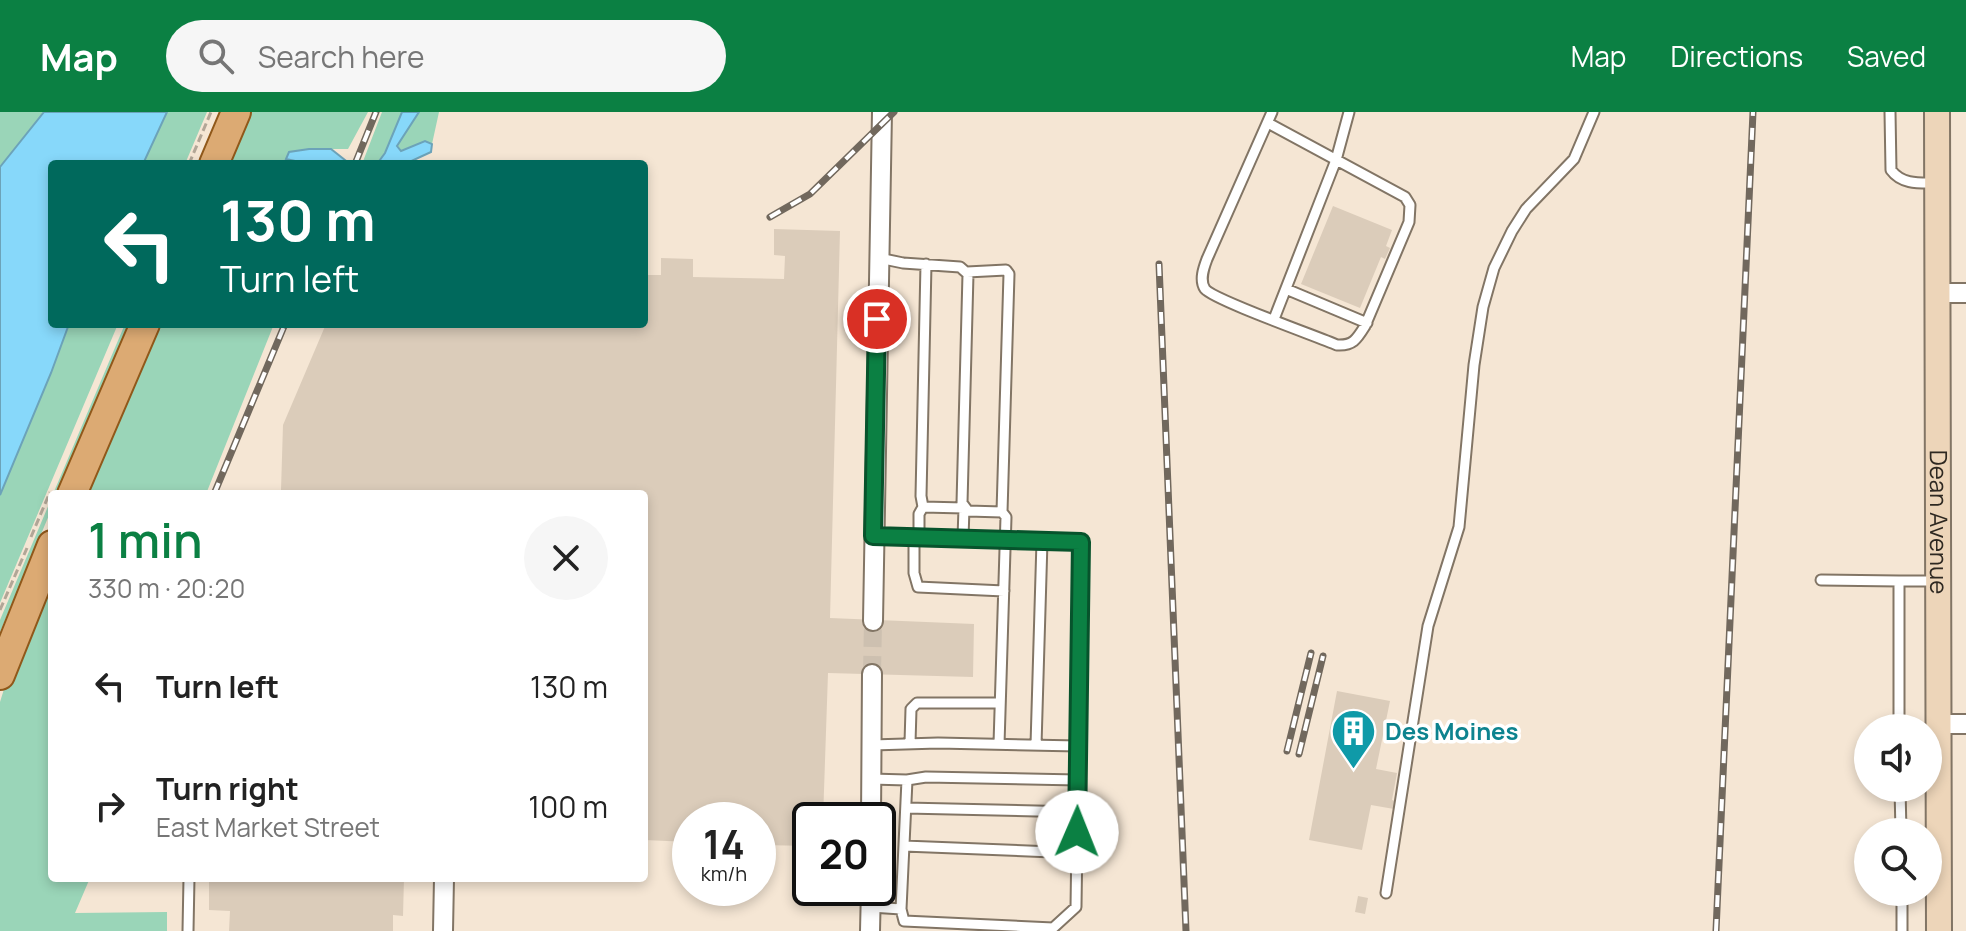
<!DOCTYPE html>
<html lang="en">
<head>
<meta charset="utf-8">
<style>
	body { margin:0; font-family:Manrope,sans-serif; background:#f6f6f6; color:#222; height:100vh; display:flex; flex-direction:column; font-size:30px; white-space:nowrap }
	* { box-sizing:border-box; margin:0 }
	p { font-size:26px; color:#767676 }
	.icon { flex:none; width:44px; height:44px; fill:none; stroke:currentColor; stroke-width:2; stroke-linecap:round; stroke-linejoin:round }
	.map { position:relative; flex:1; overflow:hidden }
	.drawer { position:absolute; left:48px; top:378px; width:600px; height:392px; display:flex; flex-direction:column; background:#fff; border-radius:8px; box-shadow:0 4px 12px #0003 }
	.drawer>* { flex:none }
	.guide { position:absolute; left:48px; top:48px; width:600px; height:168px; border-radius:8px; box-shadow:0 4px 12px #0003; background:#00695c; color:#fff; overflow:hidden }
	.fabs { position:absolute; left:1854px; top:602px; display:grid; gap:16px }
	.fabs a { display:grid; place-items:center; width:88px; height:88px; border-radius:50%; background:#fff; box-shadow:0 4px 12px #0003; font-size:40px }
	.speed { position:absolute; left:672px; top:690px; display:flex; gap:16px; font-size:40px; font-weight:700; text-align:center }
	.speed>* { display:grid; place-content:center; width:104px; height:104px; border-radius:50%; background:#fff; box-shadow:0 4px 12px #0003; line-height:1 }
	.speed small { font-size:20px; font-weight:400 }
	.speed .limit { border:4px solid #111; border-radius:12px; background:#fff; color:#111 }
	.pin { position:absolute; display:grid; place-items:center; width:68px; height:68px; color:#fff; margin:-34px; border:4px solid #fff; border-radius:50%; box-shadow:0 2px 8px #0007 }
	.me { position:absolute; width:88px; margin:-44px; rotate:1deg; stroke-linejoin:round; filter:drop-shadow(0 0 6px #0008) }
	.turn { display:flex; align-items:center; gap:28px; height:168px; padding:0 40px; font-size:36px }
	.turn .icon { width:104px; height:104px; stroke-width:2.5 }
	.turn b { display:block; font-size:56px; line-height:68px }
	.round { display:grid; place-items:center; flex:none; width:84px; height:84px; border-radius:42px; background:#f6f6f6 }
	.headline { display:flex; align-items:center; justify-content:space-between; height:136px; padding:0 40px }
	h1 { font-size:48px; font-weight:600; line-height:60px; color:#0b8043 }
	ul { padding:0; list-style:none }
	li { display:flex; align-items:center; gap:24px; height:120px; padding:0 40px }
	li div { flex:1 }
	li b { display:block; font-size:30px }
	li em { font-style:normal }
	header { display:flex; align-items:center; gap:48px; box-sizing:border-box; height:112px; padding:0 40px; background:#0b8043; color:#fff }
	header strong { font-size:38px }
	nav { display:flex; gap:44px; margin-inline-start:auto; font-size:28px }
	.search { width:560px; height:72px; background:#f6f6f6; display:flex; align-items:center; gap:20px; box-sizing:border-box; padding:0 28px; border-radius:44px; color:#767676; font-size:30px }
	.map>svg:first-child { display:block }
	.green { fill:#9ad5b8 }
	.water { fill:#87d8fa; stroke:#6ca3b9; stroke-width:2 }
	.building { fill:#dbccba }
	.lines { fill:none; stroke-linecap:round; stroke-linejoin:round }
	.street-tunnel { stroke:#cdc0b0; stroke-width:18; stroke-dasharray:18 9; stroke-linecap:butt }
	.lane-casing { stroke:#827565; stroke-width:13 }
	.street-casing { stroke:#827565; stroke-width:22 }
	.secondary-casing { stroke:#827565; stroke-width:28 }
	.primary-casing { stroke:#90581a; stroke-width:32 }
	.path { stroke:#b2a697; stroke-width:3; stroke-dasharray:8 4; stroke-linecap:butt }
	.lane { stroke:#fff; stroke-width:9 }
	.street { stroke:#fff; stroke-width:18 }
	.secondary { stroke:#edd5b9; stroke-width:24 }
	.primary { stroke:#dcaa73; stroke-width:28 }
	.rail-casing { stroke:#71685d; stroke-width:7 }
	.rail { stroke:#fff; stroke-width:4; stroke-dasharray:12; stroke-linecap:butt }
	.route-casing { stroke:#07532c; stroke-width:20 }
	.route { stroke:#0b8043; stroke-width:14 }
	.labels { text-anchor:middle; stroke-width:7; stroke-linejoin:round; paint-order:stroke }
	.street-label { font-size:24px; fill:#2e2821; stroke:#fff }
	.culture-label { font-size:24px; font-weight:bold; fill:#0d838f; stroke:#fff; text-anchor:start }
</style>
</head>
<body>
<header>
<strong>Map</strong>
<div class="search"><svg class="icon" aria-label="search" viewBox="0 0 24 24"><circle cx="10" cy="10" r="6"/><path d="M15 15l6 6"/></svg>Search here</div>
<nav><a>Map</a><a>Directions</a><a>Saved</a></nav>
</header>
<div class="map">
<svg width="1966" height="819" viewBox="0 0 1966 819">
	<rect width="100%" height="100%" fill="#f5e6d4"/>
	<path class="green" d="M0,0h44l-44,55z
		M167,0h40l-22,52h-42z
		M249,0h119l-20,37h-39l-20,3 4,10 16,2h-83z
		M382,0h20l-17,41 -8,11h-15z
		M419,0h20l-7,32 -7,-3 -24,10 -4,-5z
		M69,212h49l-118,279v-108l51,-122z
		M125,212h5l-72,170h-5z
		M154,212h120l-68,170h-123z
		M52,385v11l-52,124v-12z
		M52,455v311h38l-15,35 92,-1v19h-167v-229l13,-42z"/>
	<path class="water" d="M44,0h123l-24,52h-91v160h17l-18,49 -51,122v-328z
		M402,0h17l-22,34 4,5 24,-10 7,3 -1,8 -26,12h-28l8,-11z
		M309,37h22l19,15h-41l-23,-5 3,-7z"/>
	<path class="building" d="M1333,94l59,24 -6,16 4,2 -5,11 -4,-2 -21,51 -59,-24z
		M774,117l66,2 -10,387 144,6 -1,53 -145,-4 -5,147h-13v26l-52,-1v-25h-68v22l-46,-2v-346h-391l2,-4h26l2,-65 43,-101h318v-49h17v-17l32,1v18l91,2 1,-23 -11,-1z
		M1337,579l53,10 -14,68 21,4 -5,27 3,1 -1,8 -23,-4 -9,45 -53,-10z
		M209,766h195l-1,38 -10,-1v16h-164l1,-20 -21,-1z
		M1358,784l10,2 -3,16 -10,-2z"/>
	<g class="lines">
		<path class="street-tunnel" d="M872,562l1,-53"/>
		<defs>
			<path id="lane" d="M1890,0l1,58c11,15 29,13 46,13
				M1268,11l137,74 5,8 -1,17 -44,104c-8,13 -12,20 -28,19 -21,-9 -123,-45 -132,-56 -6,-9 -1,-22 2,-30l65,-147
				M879,146l24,5 57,4 8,7 -6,229 6,8 34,1 4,5 -7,227
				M967,160l39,-2 3,4 -7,238
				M1286,177l81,34
				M1274,207l62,-159 13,-48
				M923,395l-2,-11 5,-232
				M914,425v36l4,14 86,4
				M919,425v-23l4,-7 41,1 -1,30
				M1821,468l78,1
				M1899,616v-147h36
				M910,631l1,-34 6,-6h83
				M872,633l66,-2 140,3
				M1036,633l6,-204
				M871,667l36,1 19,-3 152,3
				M1900,676l1,44
				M906,696l171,4
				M904,734l173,7
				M1902,780v39
				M1386,781l42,-267 31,-99 15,-162 9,-58 11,-39 18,-37 14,-22 48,-50 20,-47
				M871,795l30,2 3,12 149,7 23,-21 5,-346v-19l-208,-6
				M901,797l6,-129
				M188,819l1,-53"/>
			<path id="street" d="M1937,181h29
				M873,509l9,-509
				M1939,612h27
				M871,708l1,-146
				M443,819l1,-53
				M870,819l1,-43"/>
			<g id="secondary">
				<path id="s1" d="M1937,0l2,819"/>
			</g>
			<path id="primary" d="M214,52l22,-52
				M72,382l73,-170
				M0,563l52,-130"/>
		</defs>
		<use href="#lane" class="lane-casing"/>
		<use href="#street" class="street-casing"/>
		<use href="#secondary" class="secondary-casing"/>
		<use href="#primary" class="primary-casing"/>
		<path class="path" d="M189,52l22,-52
			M31,425l19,-45
			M0,498l27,-62"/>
		<use href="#lane" class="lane"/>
		<use href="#street" class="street"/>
		<use href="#secondary" class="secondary"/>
		<use href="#primary" class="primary"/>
		<defs>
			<path id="rail" d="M355,52l21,-52
				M770,105l40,-23 84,-82
				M1159,152l27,667
				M214,382l71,-170
				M1287,639l24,-98
				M1299,642l24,-98
				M1716,819l37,-819"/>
		</defs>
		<use href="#rail" class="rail-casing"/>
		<use href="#rail" class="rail"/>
	</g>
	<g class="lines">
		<defs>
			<path id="route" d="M877,207l-4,217 208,6 -4,290"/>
		</defs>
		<use href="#route" class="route-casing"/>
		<use href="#route" class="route"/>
	</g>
	<defs>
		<symbol id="building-pin" viewBox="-11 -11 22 30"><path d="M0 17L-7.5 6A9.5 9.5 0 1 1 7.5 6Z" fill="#0f9aa8" stroke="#fff"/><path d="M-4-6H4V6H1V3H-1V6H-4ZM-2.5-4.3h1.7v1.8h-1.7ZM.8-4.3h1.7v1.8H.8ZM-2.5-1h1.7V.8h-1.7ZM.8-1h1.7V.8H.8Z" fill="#fff"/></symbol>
	</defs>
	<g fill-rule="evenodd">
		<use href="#building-pin" x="1328" y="594" width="51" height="69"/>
	</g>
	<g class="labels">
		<g class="street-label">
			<text dy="8" stroke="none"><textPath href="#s1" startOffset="410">Dean Avenue</textPath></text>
		</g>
		<g class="culture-label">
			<text x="1385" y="628">Des Moines</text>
		</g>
	</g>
</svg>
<div class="fabs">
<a><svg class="icon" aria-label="sound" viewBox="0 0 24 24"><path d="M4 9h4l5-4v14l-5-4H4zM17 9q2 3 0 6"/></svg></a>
<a><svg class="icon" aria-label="search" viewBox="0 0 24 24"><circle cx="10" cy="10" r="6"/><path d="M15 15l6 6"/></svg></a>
</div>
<div class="speed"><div>14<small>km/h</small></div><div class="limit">20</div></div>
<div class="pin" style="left:877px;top:207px;background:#d93025"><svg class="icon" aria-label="arrive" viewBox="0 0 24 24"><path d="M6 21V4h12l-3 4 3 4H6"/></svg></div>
<svg class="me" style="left:1077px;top:720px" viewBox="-20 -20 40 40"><circle r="19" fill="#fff"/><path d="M0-13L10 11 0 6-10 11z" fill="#0b8043"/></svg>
<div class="guide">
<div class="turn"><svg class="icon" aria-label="left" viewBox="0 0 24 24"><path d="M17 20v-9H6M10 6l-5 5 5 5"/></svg><div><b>130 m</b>Turn left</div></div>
</div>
<section class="drawer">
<div class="headline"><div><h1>1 min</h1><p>330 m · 20:20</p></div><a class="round"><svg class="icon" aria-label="close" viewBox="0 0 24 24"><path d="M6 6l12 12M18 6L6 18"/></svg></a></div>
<ul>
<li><svg class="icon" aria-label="left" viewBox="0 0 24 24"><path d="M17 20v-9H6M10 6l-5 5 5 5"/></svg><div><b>Turn left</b></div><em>130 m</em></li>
<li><svg class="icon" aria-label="right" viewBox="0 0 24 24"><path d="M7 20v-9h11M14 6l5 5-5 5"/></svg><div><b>Turn right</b><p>East Market Street</p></div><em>100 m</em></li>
</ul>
</section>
</div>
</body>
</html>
